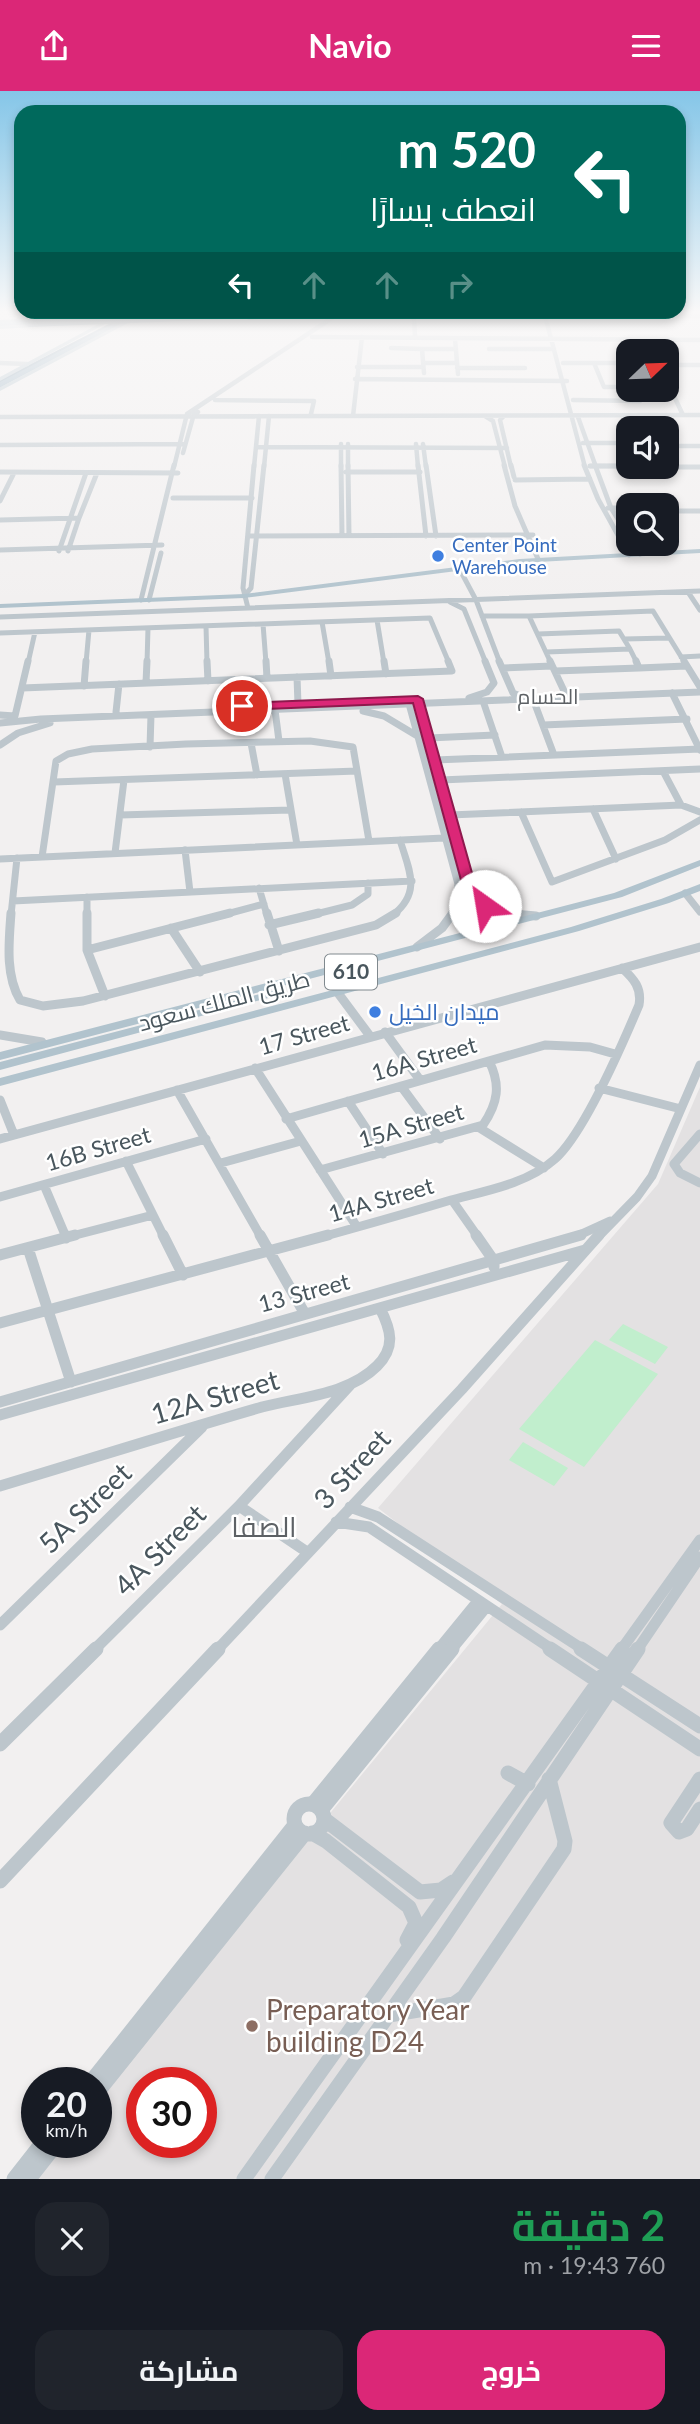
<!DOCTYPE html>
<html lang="ar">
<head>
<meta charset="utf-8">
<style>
	body { margin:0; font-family:Lato,Cairo,sans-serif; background:#20242c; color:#f1f3f6; direction:rtl; height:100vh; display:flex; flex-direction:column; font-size:26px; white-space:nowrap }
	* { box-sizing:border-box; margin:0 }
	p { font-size:23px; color:#9ea1a6 }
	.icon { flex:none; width:38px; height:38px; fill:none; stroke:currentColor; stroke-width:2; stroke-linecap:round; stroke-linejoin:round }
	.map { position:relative; height:2088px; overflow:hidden; direction:ltr }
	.side { display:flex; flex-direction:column; background:#171b24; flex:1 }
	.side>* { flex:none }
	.banner { position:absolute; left:14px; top:14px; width:672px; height:214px; border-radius:21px; box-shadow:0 4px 10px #0003; direction:rtl; background:#00695c; color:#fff; overflow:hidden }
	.needle { width:46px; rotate:67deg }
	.fabs { position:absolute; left:616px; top:248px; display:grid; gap:14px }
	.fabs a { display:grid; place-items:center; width:63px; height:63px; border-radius:14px; background:#171b24; box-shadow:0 4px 10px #0003; font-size:35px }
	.speed { position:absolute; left:21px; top:1976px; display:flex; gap:14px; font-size:35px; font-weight:700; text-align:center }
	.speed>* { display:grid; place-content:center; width:91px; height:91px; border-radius:50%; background:#171b24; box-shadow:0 4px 10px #0003; line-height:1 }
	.speed small { font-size:18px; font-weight:400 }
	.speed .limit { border:10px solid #d22; background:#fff; color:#111 }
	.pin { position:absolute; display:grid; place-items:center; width:60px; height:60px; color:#fff; margin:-30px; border:4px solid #fff; border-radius:50%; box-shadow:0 2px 7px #0007 }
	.me { position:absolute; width:77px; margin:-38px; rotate:328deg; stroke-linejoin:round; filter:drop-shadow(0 0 5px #0008) }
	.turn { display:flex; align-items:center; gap:24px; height:147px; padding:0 35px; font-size:32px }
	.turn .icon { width:91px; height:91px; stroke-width:2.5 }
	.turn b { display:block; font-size:49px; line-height:60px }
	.lanes { display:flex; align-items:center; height:66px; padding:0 35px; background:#0003; justify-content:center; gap:35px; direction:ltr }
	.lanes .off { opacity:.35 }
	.round { display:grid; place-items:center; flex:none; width:74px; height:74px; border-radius:21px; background:#20242c }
	.headline { display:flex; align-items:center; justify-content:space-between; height:119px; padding:0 35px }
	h1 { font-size:42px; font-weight:700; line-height:52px; color:#1e9e55 }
	.action { display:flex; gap:14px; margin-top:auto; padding:14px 35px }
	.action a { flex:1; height:80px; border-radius:21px; background:#db2777; color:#fff; font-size:28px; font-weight:700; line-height:80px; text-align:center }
	.action a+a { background:#20242c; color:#f1f3f6 }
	header { display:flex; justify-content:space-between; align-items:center; height:91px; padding:0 35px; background:#db2777; color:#fff; font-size:32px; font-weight:700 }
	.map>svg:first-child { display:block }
	.education { fill:#e3e1e2; fill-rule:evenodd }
	.green { fill:#c1eecd }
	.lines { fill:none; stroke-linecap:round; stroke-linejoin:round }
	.highway-casing { stroke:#7593a8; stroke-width:4 }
	.minor-far5 { stroke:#bdc6cc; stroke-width:4.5 }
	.minor-far4 { stroke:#bdc6cc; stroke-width:5 }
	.minor-far3 { stroke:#bdc6cc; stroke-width:7 }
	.minor-far2 { stroke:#bdc6cc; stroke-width:9 }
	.minor-far1 { stroke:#bdc6cc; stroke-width:11 }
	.minor { stroke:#bdc6cc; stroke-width:15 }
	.major { fill:#b1c3cd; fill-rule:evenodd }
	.highway { fill:#8aa8bc; fill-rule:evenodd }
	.highway-bridge-casing { stroke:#7593a8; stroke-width:8; stroke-linecap:butt }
	.highway-bridge { stroke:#8aa8bc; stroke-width:6 }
	.route { fill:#db2777; stroke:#8e194d; stroke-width:2 }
	.shop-dot { fill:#3f7fe0; stroke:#fff; stroke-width:2.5 }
	.education-dot { fill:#8d6e63; stroke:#fff; stroke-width:2.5 }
	.labels { text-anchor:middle; stroke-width:5; stroke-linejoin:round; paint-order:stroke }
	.far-shop-label { font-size:19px; fill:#366cbe; stroke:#fff; text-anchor:start }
	.far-neighbourhood-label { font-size:21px; fill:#5d6165; stroke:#fff }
	.shield { fill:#fff; stroke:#80898e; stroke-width:2 }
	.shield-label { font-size:21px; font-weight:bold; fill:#49565d }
	.street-label { font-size:23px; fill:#49565d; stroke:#fff }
	.shop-label { font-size:23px; fill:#366cbe; stroke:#fff; text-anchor:start }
	.near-street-label { font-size:28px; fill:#49565d; stroke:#fff }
	.near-neighbourhood-label { font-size:28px; fill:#5d6165; stroke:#fff }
	.near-education-label { font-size:28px; fill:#785e54; stroke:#fff; text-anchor:start }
</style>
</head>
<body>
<header><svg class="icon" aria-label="menu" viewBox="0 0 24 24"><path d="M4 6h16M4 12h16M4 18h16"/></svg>Navio<svg class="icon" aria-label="share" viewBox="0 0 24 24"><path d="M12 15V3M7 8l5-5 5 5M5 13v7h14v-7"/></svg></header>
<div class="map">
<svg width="700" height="2088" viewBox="0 0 700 2088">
	<rect width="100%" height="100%" fill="#f2f0f0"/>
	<path class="education" d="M700,996v1092h-670l30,-37h36v-44l406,-494 -124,-96 280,-324zM142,1992h59v59h-59z"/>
	<path class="green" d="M623,1233l45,23 -13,17 -46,-24z
		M595,1249l63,34 -74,93 -65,-38z
		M523,1351l45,26 -14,18 -45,-26z"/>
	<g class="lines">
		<defs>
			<path id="highway" d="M134,221h8l-13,5z
				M274,221h29l-54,6 -3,-2z
				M0,231l28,-1 3,2 -31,3z
				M115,232l5,1 -120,63v-5z"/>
		</defs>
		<use href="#highway" class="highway-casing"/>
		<path class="minor-far5" d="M4,221l22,2
			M544,221l41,155
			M24,223l-5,4 75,-2 19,-4
			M312,246l388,3
			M415,246l-1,-20 5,-3 281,2
			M455,248l3,35
			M391,257l31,1 2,24
			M422,258h34
			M489,258h65
			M0,272l27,1
			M423,272h34
			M563,272h65
			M594,272l10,24h24
			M667,274h33
			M357,276h66
			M457,277h68
			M355,288l212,2
			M667,290l15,32
			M215,309l99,1 -3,13
			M573,309l67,1
			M353,325l9,-79
			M485,325l8,5 12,46
			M504,325l-4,4 11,47
			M0,326l700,-2
			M578,326l18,50
			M583,352h45
			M341,353v23
			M348,353v23
			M416,353l2,23
			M423,353l3,23
			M0,354l185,-1
			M667,355h33
			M256,356l251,1
			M183,362l11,-39 4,-2
			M590,375h38
			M174,376l13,-53 154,-102
			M254,376l5,-51
			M264,376l5,-51"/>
		<path class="minor-far4" d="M341,374l1,71
			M348,374l1,71
			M418,374l8,71
			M426,374l10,71
			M504,374l11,41 23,53
			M511,374l3,12
			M584,374l14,34 31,56
			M595,374l16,43 17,27
			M590,375h38
			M667,376h33
			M0,381l178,1
			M346,381h74
			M515,389l75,-1
			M173,407h79
			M0,410l13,-26
			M608,417h20
			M667,420h33
			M0,429l79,-2 18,-45
			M248,445l285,-1
			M634,453l6,10
			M0,459l162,-5
			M59,460l27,-78
			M68,460l11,-33
			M459,477l17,32 24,63
			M688,501l12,18
			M244,505l7,-8 13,-123
			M141,509l33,-135
			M149,509l12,-47
			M450,511l14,7 22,54
			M248,517l452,-17
			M482,525h47
			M0,526l248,-9 -5,-20 11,-123
			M377,529l7,43
			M322,531l7,41
			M263,533l3,39
			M206,535l1,37
			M0,542l430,-15 19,45
			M538,543l81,-3 11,18
			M624,548l45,-1
			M546,561l84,-3 7,14
			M681,566l19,-1
			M28,572l7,-31
			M86,572l3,-33
			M147,572l1,-35
			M551,572l-22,-47 124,-5 32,52"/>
		<path class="minor-far3" d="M207,570l1,20
			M266,570l1,17
			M329,570l2,15
			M384,570l2,13
			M499,570l14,32 7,3
			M550,570l15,32
			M636,570l3,7 47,-2
			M684,570l16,26
			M503,577l49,-2
			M555,580l84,-3
			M297,586l1,27
			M146,592l1,-22
			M84,595l2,-25
			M22,597l430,-17 -4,-10
			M672,602l28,57
			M469,607l18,-6 7,-9 -9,-22
			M533,608l21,56
			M408,609l50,184 -2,20 -4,11
			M418,609l49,180 20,26 22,9
			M483,610l19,56
			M275,619l4,31
			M363,620l21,5 35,21
			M116,621l3,-28
			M0,624l15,1 13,-55
			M0,632l41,-4 659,-27
			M543,634l144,-6
			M429,647l66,-3
			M251,652l6,32
			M0,654l18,-12 32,-10
			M150,656l1,-32
			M435,669l265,-11
			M663,680l18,34
			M285,683l12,71
			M441,689l259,-11
			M54,691l303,-11
			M593,718l23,50
			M521,721l31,70 113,-42 35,-20
			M120,724l171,-5
			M450,724l231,-10 19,7
			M185,759l5,42
			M115,762l9,-73
			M42,766l14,-96 12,-7 24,-5 94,-5 124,-3 43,6 16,94
			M0,768l444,-21
			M259,797l8,27
			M685,802l15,19
			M87,806v18
			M13,810l399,-20
			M458,811l13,9 14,-5
			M11,824l6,-57
			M223,824l41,-11
			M312,824l40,-10 16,-11v-11
			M393,824c29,-23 16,-45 7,-75"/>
		<path class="minor-far2" d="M11,822c-2,28 -6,62 9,87l23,6 40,-5 293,-76 20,-12
			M87,822v37l18,46
			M267,822l12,38
			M502,822l34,3
			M269,834l50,-12
			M171,837l29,44
			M417,856l25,-19 11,-15
			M87,859l143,-37
			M338,902l32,43
			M385,941l35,48
			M0,944l42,7
			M255,977l102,159
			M401,995l39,53
			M599,997l82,21
			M177,999l84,147
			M0,1009l14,35
			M348,1010l35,53
			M286,1028l259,-74 45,2 25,7
			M478,1036l66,41
			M700,1043l-26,30 6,9 20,10
			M0,1048l700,-192
			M126,1070l38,76
			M221,1072l80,-22
			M320,1079l163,-45c15,-22 18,-40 6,-64
			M44,1094l22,52
			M0,1106l206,-58
			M452,1109l26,37
			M68,1146l85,-22
			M322,1146c43,-12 86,-24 129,-37 34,-9 76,-16 104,-41 29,-26 68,-116 84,-154 3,-17 -5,-26 -17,-37
			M575,1146l35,-16
			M598,1146l39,-40 15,-21 48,-111"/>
		<path class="minor-far1" d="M65,1144l1,3
			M163,1144l20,40
			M260,1144l45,79
			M476,1144l18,26v6
			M28,1157l43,134
			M0,1164l75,-20
			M0,1232l328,-88
			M0,1311l581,-167
			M0,1324l585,-165
			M0,1395c87,-26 175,-54 262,-79 38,-10 86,-12 115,-41 19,-19 14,-36 3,-58
			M239,1415l68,46
			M350,1416l28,10 206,133
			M336,1431l33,5 184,123
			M0,1534l202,-198
			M94,1559l145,-144 111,-121
			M217,1559l245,-261 137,-154
			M438,1559l40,-49
			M451,1559l36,-44
			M621,1559l79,-110
			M637,1559l63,-93"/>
		<path class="minor" d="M550,1558l150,100
			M581,1558l119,77
			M0,1653l96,-95
			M508,1682l20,11
			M700,1688l-29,44 8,9 8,-3 13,-20
			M313,1713l126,-155
			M294 1728a15 15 0 1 1 30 0a15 15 0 1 1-30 0Z
			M321,1719l131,-161
			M324,1728l96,73 21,-2 12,-8
			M312,1742l14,8 83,66 7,16 -9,17
			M0,1790l218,-232
			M389,1924l65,-11 10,-7 100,-148 1,-8 -16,-62
			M90,1992l205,-258
			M96,2003l209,-261
			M14,2088l29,-37
			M29,2088l29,-37
			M244,2088l378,-530
			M272,2088l171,-241 195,-289"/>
		<path class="major" d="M121,221h6l-127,69v-4z
			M141,221h6l-13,8 186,-8 -192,11 -128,68v-4l120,-64 -3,-2 9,-1z
			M72,232l-2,2 -70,4v-4z
			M700,458v4l-180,10 -276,35 -244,10v-4l244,-10 276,-35z
			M700,769v6l-78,31 -622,163v-8l614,-159z
			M700,793v7l-31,12 -90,28 -579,155v-8l571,-151 90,-28z
			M279,898l4,1 1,2 -1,2 -283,76v-8z"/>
		<use href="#highway" class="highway"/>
		<defs>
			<path id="highway-bridge" d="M28,232l235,-9"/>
		</defs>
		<use href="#highway-bridge" class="highway-bridge-casing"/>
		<use href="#highway-bridge" class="highway-bridge"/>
	</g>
	<linearGradient id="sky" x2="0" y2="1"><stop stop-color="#85c6e8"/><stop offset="0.43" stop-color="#f9f8f8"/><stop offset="1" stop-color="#f9f8f8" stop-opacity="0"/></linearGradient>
	<rect width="700" height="514" fill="url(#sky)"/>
	<path class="route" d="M418,605l5,3 51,181 18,26 -2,3h-10l-19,-29 -48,-177 -171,7 -6,-4 6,-3z"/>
	<g class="shop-dot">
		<circle cx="438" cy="465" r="7"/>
		<circle cx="375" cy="921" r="7"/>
	</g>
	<circle class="education-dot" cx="252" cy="1935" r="7"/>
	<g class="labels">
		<g class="far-shop-label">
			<text x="452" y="461">Center Point<tspan x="452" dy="22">Warehouse</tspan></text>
		</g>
		<g class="far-neighbourhood-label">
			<text x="548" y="613">الحسام</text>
		</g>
		<rect class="shield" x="325" y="863.5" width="52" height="35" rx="5"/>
		<g class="shield-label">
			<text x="351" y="888">610</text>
		</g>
		<g class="street-label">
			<text transform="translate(224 910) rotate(-15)" y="8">طريق الملك سعود</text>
			<text transform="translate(304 944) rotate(-16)" y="8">17 Street</text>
			<text transform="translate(424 968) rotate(-16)" y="8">16A Street</text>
			<text transform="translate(411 1035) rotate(-16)" y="8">15A Street</text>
			<text transform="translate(98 1058) rotate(-16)" y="8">16B Street</text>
			<text transform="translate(381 1109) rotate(-16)" y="8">14A Street</text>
			<text transform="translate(304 1202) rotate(-15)" y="8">13 Street</text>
		</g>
		<g class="shop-label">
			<text x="389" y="929">ميدان الخيل</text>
		</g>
		<g class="near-street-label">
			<text transform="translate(215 1306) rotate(-16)" y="10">12A Street</text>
			<text transform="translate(352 1378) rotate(-47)" y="10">3 Street</text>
			<text transform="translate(85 1417) rotate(-44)" y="10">5A Street</text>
			<text transform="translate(160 1459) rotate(-45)" y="10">4A Street</text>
		</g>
		<g class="near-neighbourhood-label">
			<text x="264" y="1446">الصفا</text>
		</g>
		<g class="near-education-label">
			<text x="266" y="1929">Preparatory Year<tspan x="266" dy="32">building D24</tspan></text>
		</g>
	</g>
</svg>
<div class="fabs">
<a><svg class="needle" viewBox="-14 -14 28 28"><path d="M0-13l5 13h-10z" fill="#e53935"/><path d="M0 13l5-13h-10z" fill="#9ea1a6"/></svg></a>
<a><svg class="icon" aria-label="sound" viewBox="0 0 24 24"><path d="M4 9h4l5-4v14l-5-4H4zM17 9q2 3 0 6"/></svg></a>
<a><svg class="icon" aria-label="search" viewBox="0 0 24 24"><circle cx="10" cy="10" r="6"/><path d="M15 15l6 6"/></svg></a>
</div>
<div class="speed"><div>20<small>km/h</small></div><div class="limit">30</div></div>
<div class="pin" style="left:242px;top:615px;background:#d93025"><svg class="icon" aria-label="arrive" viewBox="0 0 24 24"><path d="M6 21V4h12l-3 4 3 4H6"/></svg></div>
<svg class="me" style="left:485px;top:815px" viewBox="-20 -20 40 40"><circle r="19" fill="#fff"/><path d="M0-13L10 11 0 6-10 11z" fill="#db2777"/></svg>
<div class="banner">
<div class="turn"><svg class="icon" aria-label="left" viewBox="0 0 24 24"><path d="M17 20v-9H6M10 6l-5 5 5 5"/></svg><div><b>520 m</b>انعطف يسارًا</div></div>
<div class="lanes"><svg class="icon" aria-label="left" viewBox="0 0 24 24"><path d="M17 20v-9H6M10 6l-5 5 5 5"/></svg><svg class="icon off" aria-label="ahead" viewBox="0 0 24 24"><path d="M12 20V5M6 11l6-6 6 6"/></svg><svg class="icon off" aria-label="ahead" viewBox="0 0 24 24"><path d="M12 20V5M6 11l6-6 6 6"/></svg><svg class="icon off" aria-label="right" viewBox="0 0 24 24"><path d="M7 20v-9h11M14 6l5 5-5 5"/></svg></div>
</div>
</div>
<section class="side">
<div class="headline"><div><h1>2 دقيقة</h1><p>760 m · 19:43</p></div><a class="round"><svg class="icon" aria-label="close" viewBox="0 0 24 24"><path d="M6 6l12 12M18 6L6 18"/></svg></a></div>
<div class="action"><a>خروج</a><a>مشاركة</a></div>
</section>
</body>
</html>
